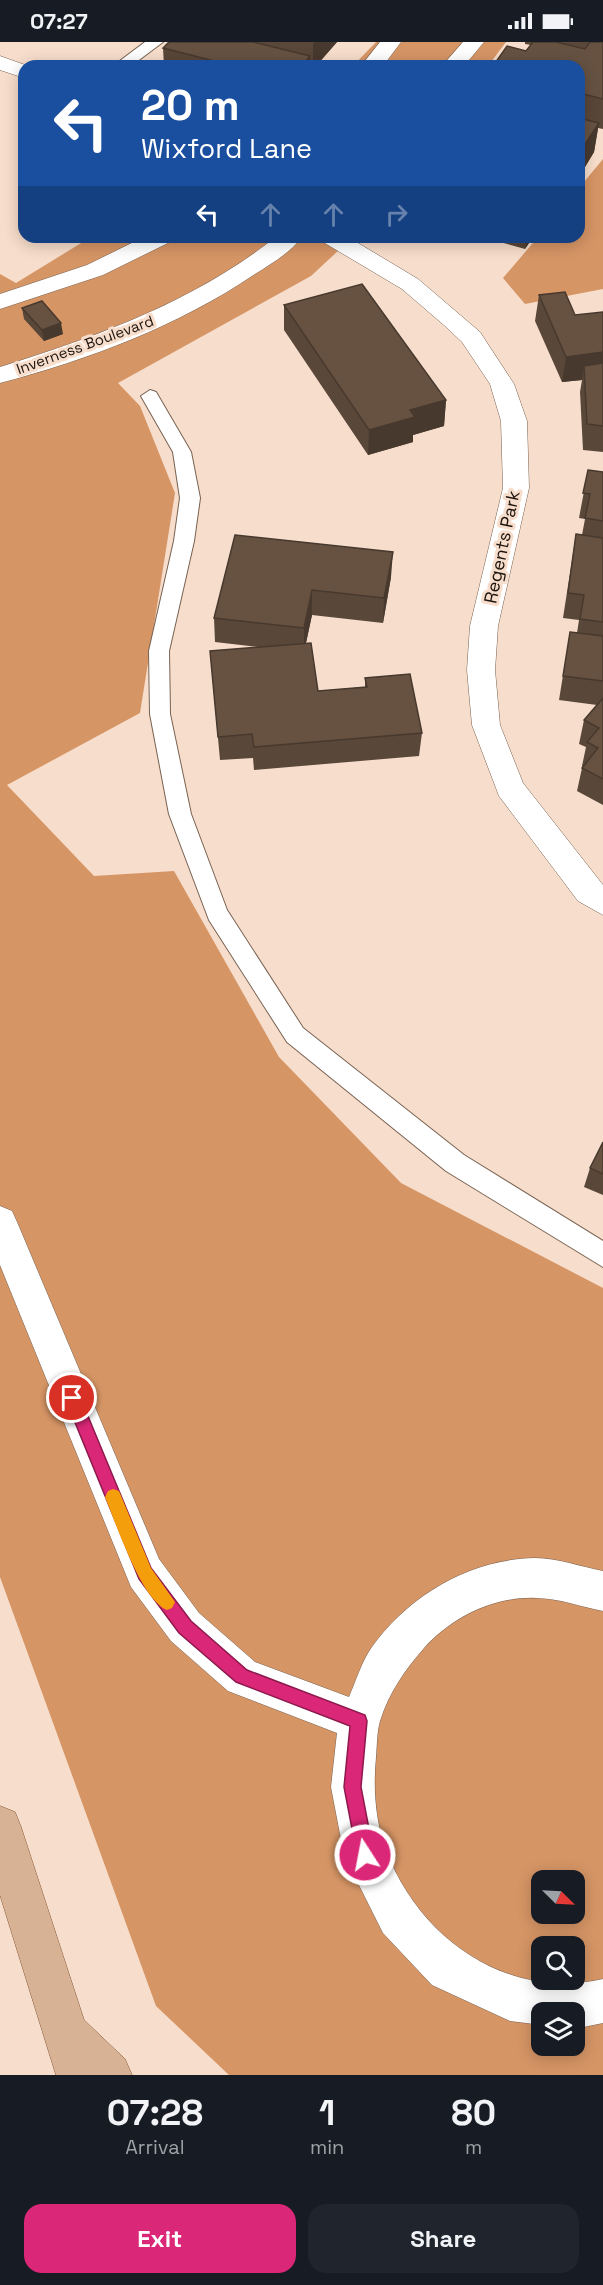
<!DOCTYPE html>
<html lang="en">
<head>
<meta charset="utf-8">
<style>
	body { margin:0; font-family:"Space Grotesk",sans-serif; background:#20242c; color:#f1f3f6; height:100vh; display:flex; flex-direction:column; font-size:22px; white-space:nowrap }
	* { box-sizing:border-box; margin:0 }
	p { font-size:20px; color:#9ea1a6 }
	.icon { flex:none; width:33px; height:33px; fill:none; stroke:currentColor; stroke-width:2; stroke-linecap:round; stroke-linejoin:round }
	.map { position:relative; height:2033px; overflow:hidden }
	.side { display:flex; flex-direction:column; background:#171b24; flex:1 }
	.side>* { flex:none }
	.guide { position:absolute; left:18px; top:18px; width:567px; height:183px; border-radius:18px; box-shadow:0 3px 15px #0003; background:#1a4fa0; color:#fff; overflow:hidden }
	.needle { width:39px; rotate:114deg }
	.controls { position:absolute; left:531px; top:1828px; display:grid; gap:12px }
	.controls a { display:grid; place-items:center; width:54px; height:54px; border-radius:12px; background:#171b24; box-shadow:0 3px 15px #0003; font-size:30px }
	.pin { position:absolute; display:grid; place-items:center; width:51px; height:51px; color:#fff; margin:-26px; border:3px solid #fff; border-radius:50%; box-shadow:0 2px 6px #0007 }
	.me { position:absolute; width:66px; margin:-33px; rotate:349deg; stroke-linejoin:round; filter:drop-shadow(0 0 4px #0008) }
	.turn { display:flex; align-items:center; gap:21px; height:126px; padding:0 24px; font-size:27px }
	.turn .icon { width:78px; height:78px; stroke-width:2.5 }
	.turn b { display:block; font-size:42px; line-height:51px }
	.lanes { display:flex; align-items:center; height:57px; padding:0 24px; background:#0003; justify-content:center; gap:30px; direction:ltr }
	.lanes .off { opacity:.35 }
	.eta { display:flex; justify-content:space-evenly; align-items:center; height:102px; text-align:center }
	.eta b { font-size:36px; font-weight:800; line-height:42px }
	.primary-button { display:flex; gap:12px; margin-top:auto; padding:12px 24px }
	.primary-button a { flex:1; height:69px; border-radius:18px; background:#db2777; color:#fff; font-size:24px; font-weight:800; line-height:69px; text-align:center }
	.primary-button a+a { background:#20242c; color:#f1f3f6 }
	.status { display:flex; justify-content:space-between; align-items:center; height:42px; padding:0 30px; background:#171b24; direction:ltr }
	.status svg { height:16px; fill:currentColor }
	.map>svg:first-child { display:block }
	.forest { fill:#d69565; fill-rule:evenodd }
	.lines { fill:none; stroke-linecap:round; stroke-linejoin:round }
	.service-casing { stroke:#786252; stroke-width:2 }
	.minor-casing { stroke:#786252; stroke-width:1 }
	.primary-casing { stroke:#865938; stroke-width:1 }
	.service { fill:#fff; fill-rule:evenodd }
	.minor { fill:#fff; fill-rule:evenodd }
	.primary { fill:#d8b295; fill-rule:evenodd }
	.wall { fill:#594739 }
	.shaded-wall { fill:#48392e }
	.building { fill:#675242; stroke:#48392e; stroke-width:1.5 }
	.route { fill:#db2777; stroke:#8e194d; stroke-width:1.5 }
	.slow { fill:#f59e0b }
	.labels { text-anchor:middle; stroke-width:6; stroke-linejoin:round; paint-order:stroke }
	.far-street-label { font-size:15px; fill:#1d140e; stroke:#f7ddcb }
	.street-label { font-size:18px; fill:#1d140e; stroke:#f7ddcb }
</style>
</head>
<body>
<div class="status"><b>07:27</b><svg viewBox="0 0 49 12"><path d="M0 12V9h3v3zM5 12V6h3v6zM10 12V3h3v9zM15 12V0h3v12zM26 1h20v11H26zM47 4h2v5h-2z"/></svg></div>
<div class="map">
<svg width="603" height="2033" viewBox="0 0 603 2033">
	<rect width="100%" height="100%" fill="#f7ddcb"/>
	<path class="forest" d="M376,0h130l-18,24h-135z
		M603,117v130l-78,15 -22,-26 35,-41h41v-49z
		M91,195h262l-42,39 -193,107 22,23 35,87 -35,220 -133,72 87,91 80,-5 105,186 122,126 202,105v787h-374l-73,-69 -156,-429v-1303l16,9zM542,1839h32v33h-32zM542,1905h32v33h-32zM542,1971h32v33h-32z"/>
	<g class="lines">
		<defs>
			<path id="service" d="M145,0h18l-32,24h-18z
				M150,348l6,2 35,60 9,46 -6,43 -25,110 1,63 21,100 36,96 76,118 161,127 139,86v26l-157,-96 -159,-129 -78,-122 -40,-106 -19,-100 -1,-63 25,-110 6,-43 -7,-46 -32,-56z"/>
			<path id="minor" d="M380,0h21l-18,24h-22z
				M463,0h21l-20,24h-22z
				M0,14l28,10h-4v12l-24,-8z
				M144,195h30l-4,5 -67,33 -103,34v-15l87,-29z
				M276,195h26c-11,15 -31,27 -47,37 -77,52 -165,85 -255,109v-16c99,-31 193,-65 276,-130z
				M319,195h29l70,42 62,53 34,52 13,37 2,67 -31,138 -3,44 5,55 23,58 80,102v30l-25,-14 -79,-105 -27,-71 -5,-55 3,-44 33,-138 -2,-67 -11,-37 -28,-42 -17,-16 -43,-37 -79,-47z
				M0,1164l12,5 5,11 142,337 40,54 56,49 94,35c7,-16 13,-36 23,-50 37,-52 99,-88 163,-89 22,0 47,9 68,13v40c-21,-4 -45,-13 -67,-13 -42,-2 -84,19 -112,50 -19,22 -35,44 -44,73 -3,10 -3,24 -4,36 -3,30 -1,64 10,93 33,89 122,151 217,129v44l-29,6v-16h-32v12l-32,-4 -78,-36 -49,-52 -39,-78 -13,-68 6,-54 -109,-42 -57,-50 -40,-54 -131,-322z"/>
			<path id="primary" d="M0,1764l15,6 6,15 63,193 41,39 7,16h-76l-56,-180z"/>
		</defs>
		<use href="#service" class="service-casing"/>
		<use href="#minor" class="minor-casing"/>
		<use href="#primary" class="primary-casing"/>
		<use href="#service" class="service"/>
		<use href="#minor" class="minor"/>
		<use href="#primary" class="primary"/>
	</g>
	<path class="wall" d="M169,0h168l-21,24h-152l-1,-18z
		M525,0h78v87l-5,-1 -4,24 -15,25v-111l-53,-15 5,-6 -6,-1z
		M482,195h51l-8,12z
		M539,253l36,20 28,-3v140l-20,-2 -3,-58 2,-12 -20,2 -27,-61z
		M284,263l162,95 -2,26 -31,9v7l-45,13 -84,-125z
		M22,266l41,26 -19,7 -20,-22z
		M588,428l15,2v333l-26,-14 5,-23 1,-1 -1,-1 4,-19 -7,-3 5,-24 13,-15 -38,-5 11,-68 7,1 2,-13 -16,-2 13,-84 6,1 3,-16 -6,-1z
		M235,493l156,42 -8,46 -71,-8 -6,28 12,48 47,-4v-9l57,55 -3,23 -165,14 -1,-12 -33,2 -10,-109 48,-4 -43,-5 -1,-24z
		M603,1100v53l-19,-8 6,-19z"/>
	<path class="shaded-wall" d="M315,0h22l-21,24h-3v-22z
		M310,14v10h-8z
		M599,81l-5,29 -15,25v-24z
		M527,195h6l-8,12z
		M61,281l2,11 -19,7 -2,-11z
		M603,310v25l-19,-11 -2,14 -20,2 4,-25z
		M446,358l-2,26 -31,9v7l-45,13 1,-25 41,-20z
		M393,510l-2,25 -8,46 1,-25z
		M312,548v25l-8,37v-24z"/>
	<path class="building" d="M169,0h84l57,14 -8,10h-88l4,-4 -55,-14z
		M533,0h23l29,7 5,-7h13v57l-24,-6v-27h-86l14,-20 19,5z
		M579,76l20,5 -20,30z
		M362,242l84,116 -36,10 5,7 -46,13 -85,-125z
		M565,250l10,23 28,-3v40l-37,5 -27,-62z
		M42,259l19,22 -19,7 -20,-22z
		M603,321v63l-16,-2 -3,-58z
		M588,428l15,2v49l-18,-3 5,-24 -7,-1z
		M576,492l27,4v84l-23,-3 4,-24 -16,-2z
		M235,493l158,17 -9,46 -72,-8 -8,38 -90,-10z
		M570,590l33,4v45l-40,-5z
		M311,601l7,48 49,-4 -2,-9 45,-4 12,59 -168,14 -2,-13 -34,3 -8,-86z
		M603,656v81l-21,-11 16,-20 -11,-6 12,-14 -15,-8z
		M603,1100v32l-13,-6z"/>
	<path class="route" d="M72,1348l6,2 73,176 40,53 56,49 118,45 2,6 -6,66 13,68 -2,6 -7,3 -6,-3 -2,-6 -13,-68 6,-61 -114,-44 -57,-49 -40,-54 -74,-181 2,-6z"/>
	<path class="slow" d="M113,1447l6,2 32,77 24,34 -3,6 -5,2c-26,-10 -51,-87 -62,-113l3,-6z"/>
	<g class="labels">
		<g class="far-street-label">
			<text transform="translate(85 303) rotate(-20)" y="5">Inverness Boulevard</text>
		</g>
		<g class="street-label">
			<text transform="translate(502 505) rotate(-78)" y="6">Regents Park</text>
		</g>
	</g>
</svg>
<div class="controls">
<a><svg class="needle" viewBox="-14 -14 28 28"><path d="M0-13l5 13h-10z" fill="#e53935"/><path d="M0 13l5-13h-10z" fill="#9ea1a6"/></svg></a>
<a><svg class="icon" aria-label="search" viewBox="0 0 24 24"><circle cx="10" cy="10" r="6"/><path d="M15 15l6 6"/></svg></a>
<a><svg class="icon" aria-label="layers" viewBox="0 0 24 24"><path d="M12 4l9 5-9 5-9-5zM3 14l9 5 9-5"/></svg></a>
</div>
<div class="pin" style="left:72px;top:1356px;background:#d93025"><svg class="icon" aria-label="arrive" viewBox="0 0 24 24"><path d="M6 21V4h12l-3 4 3 4H6"/></svg></div>
<svg class="me" style="left:365px;top:1813px" viewBox="-20 -20 40 40"><circle r="17" fill="#db2777" stroke="#fff" stroke-width="3"/><path d="M0-11L8 9 0 5-8 9z" fill="#fff"/></svg>
<div class="guide">
<div class="turn"><svg class="icon" aria-label="left" viewBox="0 0 24 24"><path d="M17 20v-9H6M10 6l-5 5 5 5"/></svg><div><b>20 m</b>Wixford Lane</div></div>
<div class="lanes"><svg class="icon" aria-label="left" viewBox="0 0 24 24"><path d="M17 20v-9H6M10 6l-5 5 5 5"/></svg><svg class="icon off" aria-label="ahead" viewBox="0 0 24 24"><path d="M12 20V5M6 11l6-6 6 6"/></svg><svg class="icon off" aria-label="ahead" viewBox="0 0 24 24"><path d="M12 20V5M6 11l6-6 6 6"/></svg><svg class="icon off" aria-label="right" viewBox="0 0 24 24"><path d="M7 20v-9h11M14 6l5 5-5 5"/></svg></div>
</div>
</div>
<section class="side">
<div class="eta">
<div><b>07:28</b><p>Arrival</p></div>
<div><b>1</b><p>min</p></div>
<div><b>80</b><p>m</p></div>
</div>
<div class="primary-button"><a>Exit</a><a>Share</a></div>
</section>
</body>
</html>
